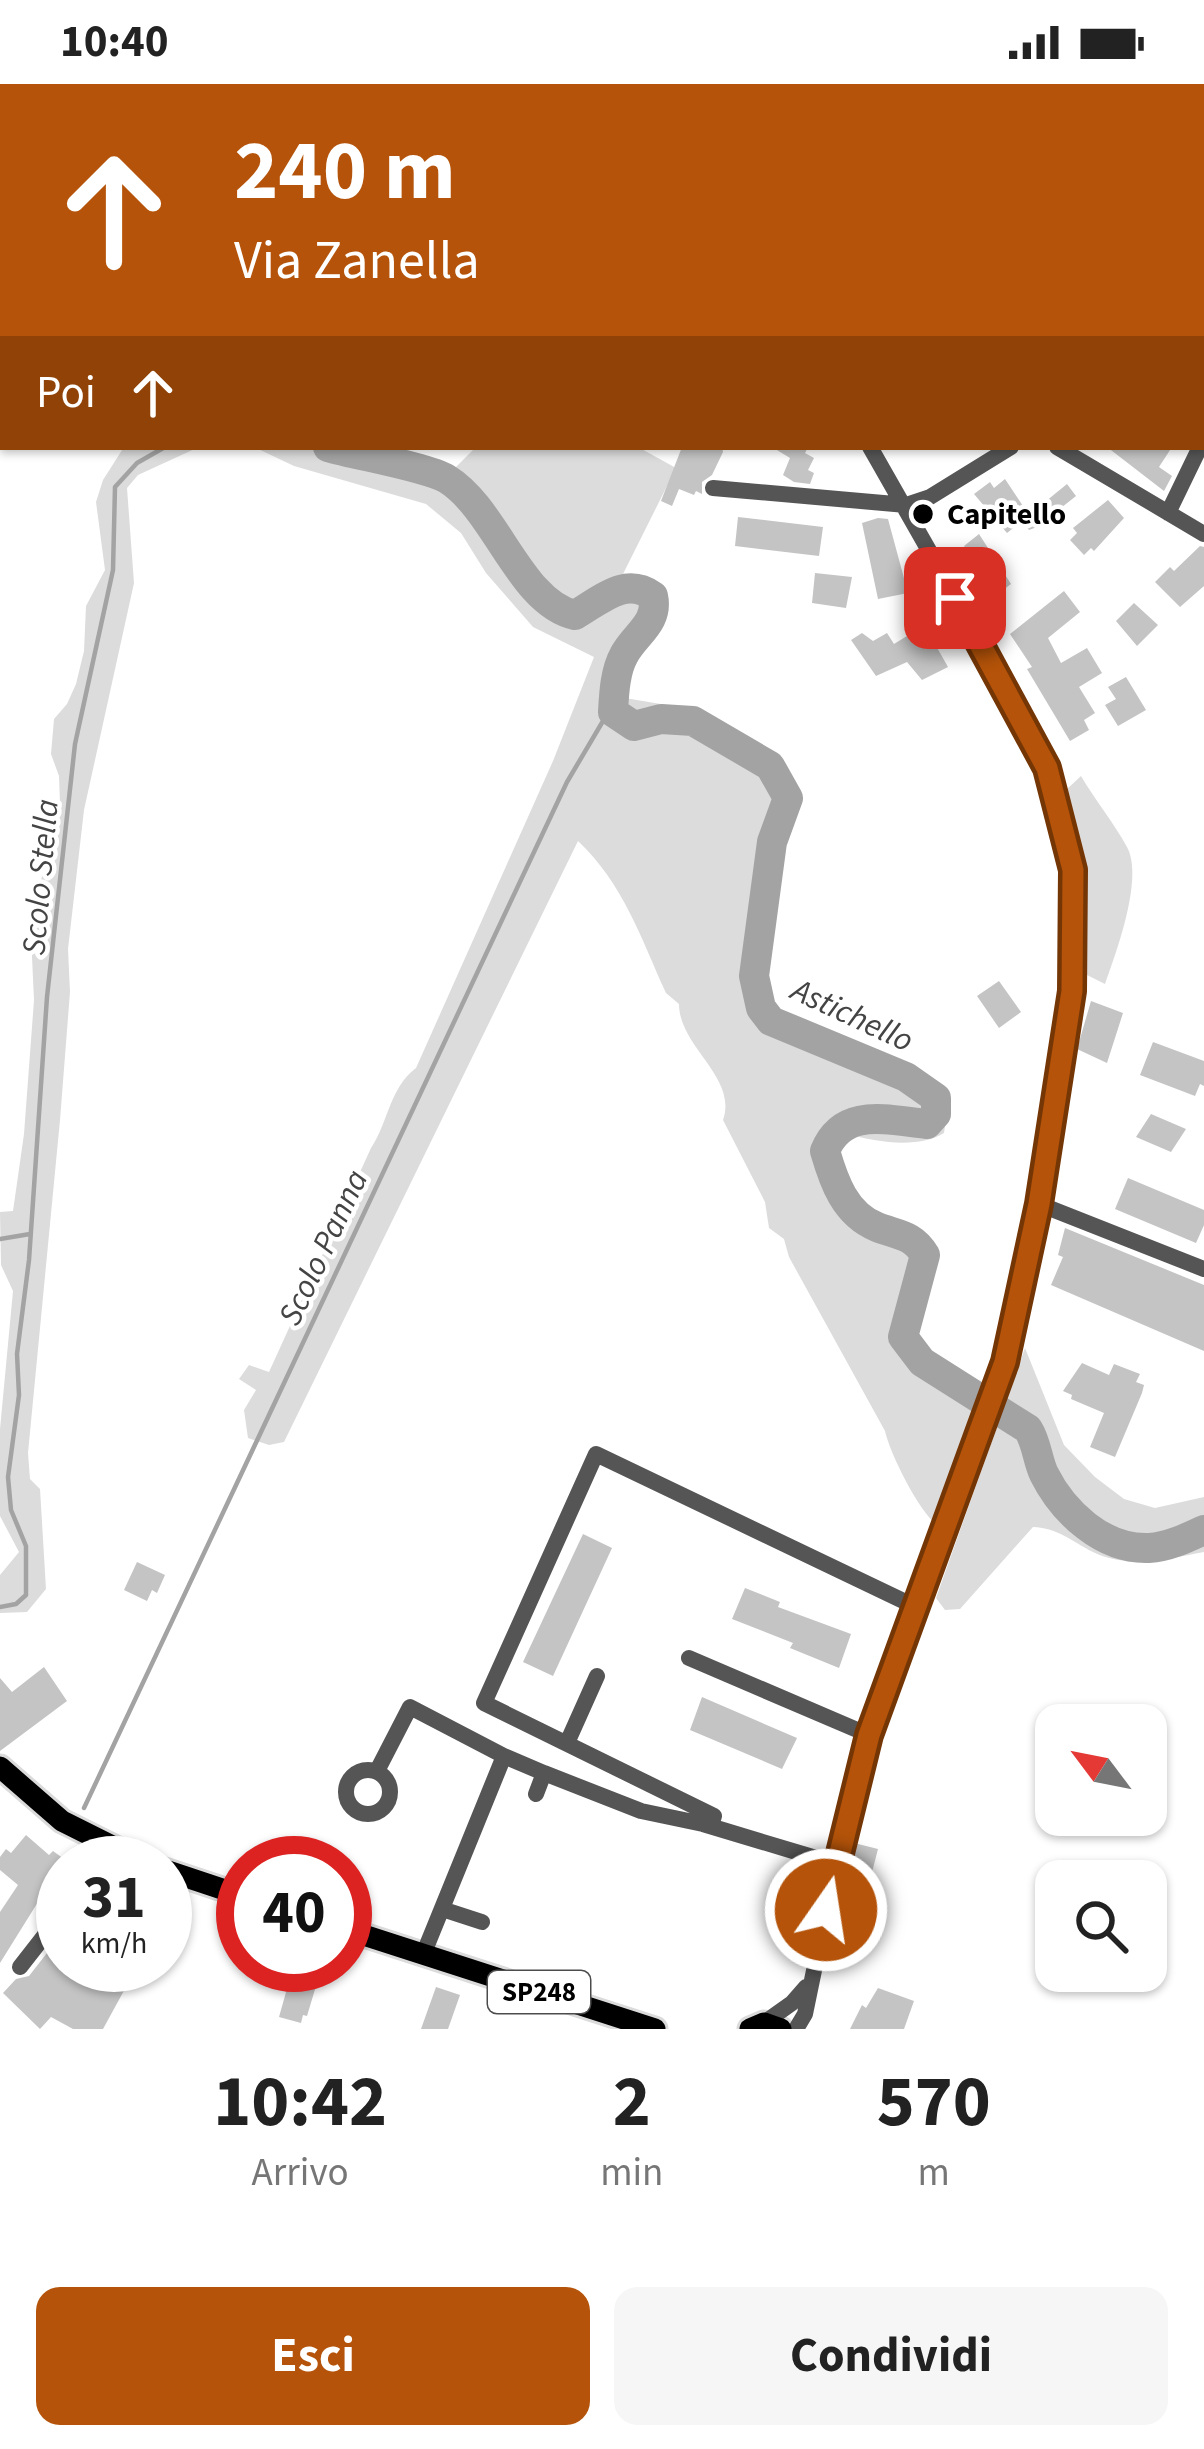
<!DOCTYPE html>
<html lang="it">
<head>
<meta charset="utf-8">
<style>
	body { margin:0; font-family:"Source Sans 3",sans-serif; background:#f6f6f6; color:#222; height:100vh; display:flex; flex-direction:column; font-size:45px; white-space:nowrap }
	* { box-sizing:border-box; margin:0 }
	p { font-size:39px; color:#767676 }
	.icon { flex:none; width:66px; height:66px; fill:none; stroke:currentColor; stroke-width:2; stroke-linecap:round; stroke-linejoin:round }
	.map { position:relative; height:1945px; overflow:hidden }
	.sheet { display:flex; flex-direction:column; background:#fff; flex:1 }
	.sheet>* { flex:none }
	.guide { position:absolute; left:0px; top:0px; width:1206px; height:366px; box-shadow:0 3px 9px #0004; background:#b45309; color:#fff; overflow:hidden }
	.needle { width:78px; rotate:302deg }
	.controls { position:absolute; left:1035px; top:1620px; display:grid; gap:24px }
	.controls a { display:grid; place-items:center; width:132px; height:132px; border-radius:24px; background:#fff; box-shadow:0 3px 9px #0004; font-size:60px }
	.speed { position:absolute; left:36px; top:1752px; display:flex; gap:24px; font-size:60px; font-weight:700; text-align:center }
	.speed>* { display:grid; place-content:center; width:156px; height:156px; border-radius:50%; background:#fff; box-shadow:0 3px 9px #0004; line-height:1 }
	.speed small { font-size:30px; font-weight:400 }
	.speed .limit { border:18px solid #d22; background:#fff; color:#111 }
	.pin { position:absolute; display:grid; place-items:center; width:102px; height:102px; color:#fff; margin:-51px; border-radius:24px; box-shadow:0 6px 18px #0006 }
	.me { position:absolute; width:132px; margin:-66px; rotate:13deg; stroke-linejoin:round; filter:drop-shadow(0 0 9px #0008) }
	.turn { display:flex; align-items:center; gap:42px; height:252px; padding:0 36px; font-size:54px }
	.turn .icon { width:156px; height:156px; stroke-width:2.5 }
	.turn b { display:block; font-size:84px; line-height:102px }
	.then { display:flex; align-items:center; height:114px; padding:0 36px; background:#0003; gap:24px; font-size:45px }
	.eta { display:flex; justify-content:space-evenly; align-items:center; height:204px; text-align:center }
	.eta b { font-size:72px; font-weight:700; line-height:84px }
	.action { display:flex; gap:24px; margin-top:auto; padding:24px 36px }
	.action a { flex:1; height:138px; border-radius:24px; background:#b45309; color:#fff; font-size:48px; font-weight:700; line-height:138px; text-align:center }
	.action a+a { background:#f6f6f6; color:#222 }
	.status { display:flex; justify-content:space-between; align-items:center; height:84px; padding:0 60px; background:#fff; direction:ltr }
	.status svg { height:33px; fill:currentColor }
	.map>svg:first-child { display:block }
	.green { fill:#dcdcdc }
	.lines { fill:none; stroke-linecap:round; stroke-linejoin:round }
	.stream { stroke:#a3a3a3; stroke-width:4.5 }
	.river { stroke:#a3a3a3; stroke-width:30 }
	.building { fill:#c4c4c4 }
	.major-casing { stroke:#dbdbdb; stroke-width:27 }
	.minor { stroke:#555; stroke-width:16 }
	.major { stroke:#000; stroke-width:21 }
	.route-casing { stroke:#753606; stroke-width:30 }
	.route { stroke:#b45309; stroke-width:21 }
	.poi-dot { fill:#000; stroke:#fff; stroke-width:4.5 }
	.labels { text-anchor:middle; stroke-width:9; stroke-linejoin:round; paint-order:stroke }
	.shield { fill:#fff; stroke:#4c4c4c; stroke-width:3 }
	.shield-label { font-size:27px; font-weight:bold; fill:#000 }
	.poi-label { font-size:30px; font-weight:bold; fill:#000; stroke:#fff; text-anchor:start }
	.water-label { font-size:33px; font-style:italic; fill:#444; stroke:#fff }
</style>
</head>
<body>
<div class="status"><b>10:40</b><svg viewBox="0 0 49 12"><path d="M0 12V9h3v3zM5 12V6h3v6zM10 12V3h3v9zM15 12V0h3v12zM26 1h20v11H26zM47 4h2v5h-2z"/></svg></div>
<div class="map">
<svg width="1204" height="1945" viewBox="0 0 1204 1945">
	<rect width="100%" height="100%" fill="#fff"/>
	<path class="green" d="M124,363h75l-61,28 -11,13 7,95 -50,227 -16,139 2,43 -10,128 -32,333 2,26 10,10 6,100 -19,23 -27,1v-38l19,-23 -19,-36v-87l13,-138 -12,-26 -1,-53 13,-1 11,-77 10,-134 -4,-86 27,-84 3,-26 -1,-28 -8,-22 3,-35 13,-15 9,-20 8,-33 2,-45 19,-36 -9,-68 7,-22z
		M254,363h90l74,21 33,4 25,-25h162l38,21 -56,112 46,17 -38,85 -3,16 71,12 28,12 43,31 22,32 6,16 -18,48 -17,99 4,49 5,10 16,9 43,14 98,48 13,14 8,19 -3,22c-26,16 -68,9 -96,1l-17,13c27,64 39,67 100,97 6,20 3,28 -6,46 -28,58 21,72 63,97l-52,137c-17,-13 -46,-70 -51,-93l-96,-174 -5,-18 -15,-11 -4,-26 -42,-82c15,-43 -44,-73 -44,-116l-13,-11c-26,-57 -42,-108 -88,-152l-294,601 -15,3 -21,-7 -4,-28 12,-20 -17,-11 10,-14 20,7 102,-224c18,-27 18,-59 45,-80l137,-307 41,-104 -61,-30 -47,-54 -25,-40 -35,-29 -132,-38z
		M1081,692c14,24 33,47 46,71 17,31 -11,106 -22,137l-18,-9 -1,-107 -19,-79z
		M1025,1264l39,97 31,32 29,22 31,9 49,-11v55c-37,7 -76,17 -111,0 -22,-11 -35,-24 -60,-25l-73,82 -15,1 -9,-12z"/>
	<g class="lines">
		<path class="stream" d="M0,1155l30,-5
			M0,1523l16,-3 10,-9v-49l-15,-36 -3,-33 11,-82 -2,-41 12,-94 18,-263 28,-253 38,-174 2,-83 22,-24 28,-16
			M84,1724l483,-1026 36,-61 10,-9"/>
		<path class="river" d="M177,3l2,-3
			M328,363c27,8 99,20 119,32 49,30 73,124 128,136 26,-15 50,-39 78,-19 6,27 -18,38 -29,59 -9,16 -10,39 -11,57l21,14 27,-7 32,2 77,45 18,32 -16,44 -18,134 7,32 10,13 135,56 30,21v16l-9,10c-41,-4 -84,-17 -102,27 9,31 20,63 52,76 20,8 36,7 48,28l-22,82 19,25 106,67c9,14 9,30 16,45 19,38 59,76 105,74 19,-1 38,-10 55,-18"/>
	</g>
	<path class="building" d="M682,363h40l1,5 -11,23 -10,7v12l-6,-3 -2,4 -15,-6 -7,17 -11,-5z
		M772,363h36l-3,6 9,5 -6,12 6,3 -4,11 -16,-2 -11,-7 7,-17z
		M1107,363h65l-13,20 13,9 -8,15z
		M1005,395l24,36 38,-31 9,12 -39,31 -8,3 -7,-9 -15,12 -33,-39 16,-12 4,6z
		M1108,416l16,18 -30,33 -3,-3 -7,7 -14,-15 7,-7 -4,-5z
		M738,433l85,10 -4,29 -84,-10z
		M878,434l10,1 20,74 -30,6 -16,-76z
		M979,450l32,50 -24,18 -27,-36v-6l9,-6 -5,-8z
		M1200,462l4,1v39l-24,21 -25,-25 15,-15 4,4z
		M815,489l37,4 -6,31 -34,-5z
		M1064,507l16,21 -32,26 13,25 26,-15 15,25 -23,14 16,26 -11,7 5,10 -19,11 -43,-72 5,-2 -22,-33z
		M1134,519l24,22 -21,21 -21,-25z
		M862,549l11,8 14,-8 7,11 13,-8 11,10 13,-9 17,30 -26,13 -15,-18 -31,14 -25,-36z
		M1126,593l20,33 -28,16 -13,-21 11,-6 -8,-12z
		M999,897l22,31 -22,16 -22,-32z
		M1091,917l32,12 -16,50 -30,-14z
		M1153,958l51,19v25l-4,-2 -5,12 -55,-21z
		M1151,1030l35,15 -15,23 -35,-15z
		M1128,1094l76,32v15l-8,18 -81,-34z
		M1065,1144l139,57v66l-153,-66 12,-28 -5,-2z
		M1082,1279l27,12 5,-11 26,10 -4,8 8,3 -2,8 -27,64 -25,-10 14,-34 -33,-14 1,-4 -9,-4z
		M583,1450l29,14 -59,128 -30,-14z
		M137,1478l28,13 -8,18 -5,-3 -5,11 -23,-11z
		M745,1504l35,14 -2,5 73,27 -12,34 -49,-20 3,-5 -61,-24z
		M44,1583l23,34 -67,50v-73l12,14z
		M702,1613l95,41 -15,31 -92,-39z
		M26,1751l23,20 4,-4 11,8 -7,8 6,5v24l-9,8 -11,-10 -43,69v-51l18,-27 -18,-15v-13l6,-8 5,4z
		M854,1759l24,6 -8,31 -23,-6z
		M54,1860l9,8v13h75l-35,64h-30l-22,-12 -11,12 -37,-36 13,-14 13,-3z
		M290,1894l26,8 -9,30 -4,-1 -2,8 -22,-6z
		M436,1903l24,8 -12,34h-27z
		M878,1904l36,13 -10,28h-54l12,-24 4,3z"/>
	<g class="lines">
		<defs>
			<path id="major" d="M0,1683l62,54 84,42
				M165,1786l78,26
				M345,1845l310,100
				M750,1945l14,-6 17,6"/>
		</defs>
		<use href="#major" class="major-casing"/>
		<path class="minor" d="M508,0l5,3
			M845,0l5,3
			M1168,3l1,-3
			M1057,363l147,87
			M713,404l193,17 24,-8 81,-50
			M1168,429l32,-66
			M1039,1120l165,65
			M689,1574l180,77
			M567,1659l30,-67
			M504,1672l40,17 -8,21
			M346 1708a22 22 0 1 1 44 0a22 22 0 1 1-44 0Z
			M377,1687l33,-64 94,49 -81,199
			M544,1689l97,38 62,13 133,40
			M711,1742l3,-10 -230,-113 112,-249 320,153
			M101,1779l11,-14
			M442,1825l40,13
			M20,1883l43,-55
			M764,1939l28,-20 14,-16
			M796,1945l9,-15 31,-150 33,-129 114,-304 26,-83 54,-291 12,-122 -2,-65 -26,-102 -46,-91 -131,-230"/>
		<use href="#major" class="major"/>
	</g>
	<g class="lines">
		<defs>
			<path id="route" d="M826,1826l43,-175 136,-373 34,-158 33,-213 1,-121 -26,-102 -92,-170"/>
		</defs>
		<use href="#route" class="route-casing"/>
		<use href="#route" class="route"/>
	</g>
	<circle class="poi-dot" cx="923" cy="430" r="12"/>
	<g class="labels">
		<rect class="shield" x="488" y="1887" width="102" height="42" rx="9"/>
		<g class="shield-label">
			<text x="539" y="1917">SP248</text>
		</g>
		<g class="poi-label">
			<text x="947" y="440">Capitello</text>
		</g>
		<g class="water-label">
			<text transform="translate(39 793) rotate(-85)" y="12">Scolo Stella</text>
			<text transform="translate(853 930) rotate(25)" y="12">Astichello</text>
			<text transform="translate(322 1163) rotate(-65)" y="12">Scolo Panna</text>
		</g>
	</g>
</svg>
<div class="controls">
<a><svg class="needle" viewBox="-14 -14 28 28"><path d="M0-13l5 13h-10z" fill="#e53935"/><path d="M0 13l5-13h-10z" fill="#767676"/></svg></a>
<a><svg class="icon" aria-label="search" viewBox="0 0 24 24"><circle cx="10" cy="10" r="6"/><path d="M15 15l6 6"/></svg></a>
</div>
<div class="speed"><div>31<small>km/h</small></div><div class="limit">40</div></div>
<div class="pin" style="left:955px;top:514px;background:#d93025"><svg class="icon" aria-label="arrive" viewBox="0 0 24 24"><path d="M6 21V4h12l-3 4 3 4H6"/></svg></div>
<svg class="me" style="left:826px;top:1826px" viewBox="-20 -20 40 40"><circle r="17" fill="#b45309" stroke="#fff" stroke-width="3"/><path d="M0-11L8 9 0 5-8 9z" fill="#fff"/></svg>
<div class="guide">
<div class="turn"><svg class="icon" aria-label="ahead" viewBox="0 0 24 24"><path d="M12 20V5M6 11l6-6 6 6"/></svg><div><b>240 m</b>Via Zanella</div></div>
<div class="then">Poi<svg class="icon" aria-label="ahead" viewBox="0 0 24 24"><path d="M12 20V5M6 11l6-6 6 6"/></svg></div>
</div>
</div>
<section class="sheet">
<div class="eta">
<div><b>10:42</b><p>Arrivo</p></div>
<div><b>2</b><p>min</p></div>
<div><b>570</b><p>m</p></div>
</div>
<div class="action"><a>Esci</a><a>Condividi</a></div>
</section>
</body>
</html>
